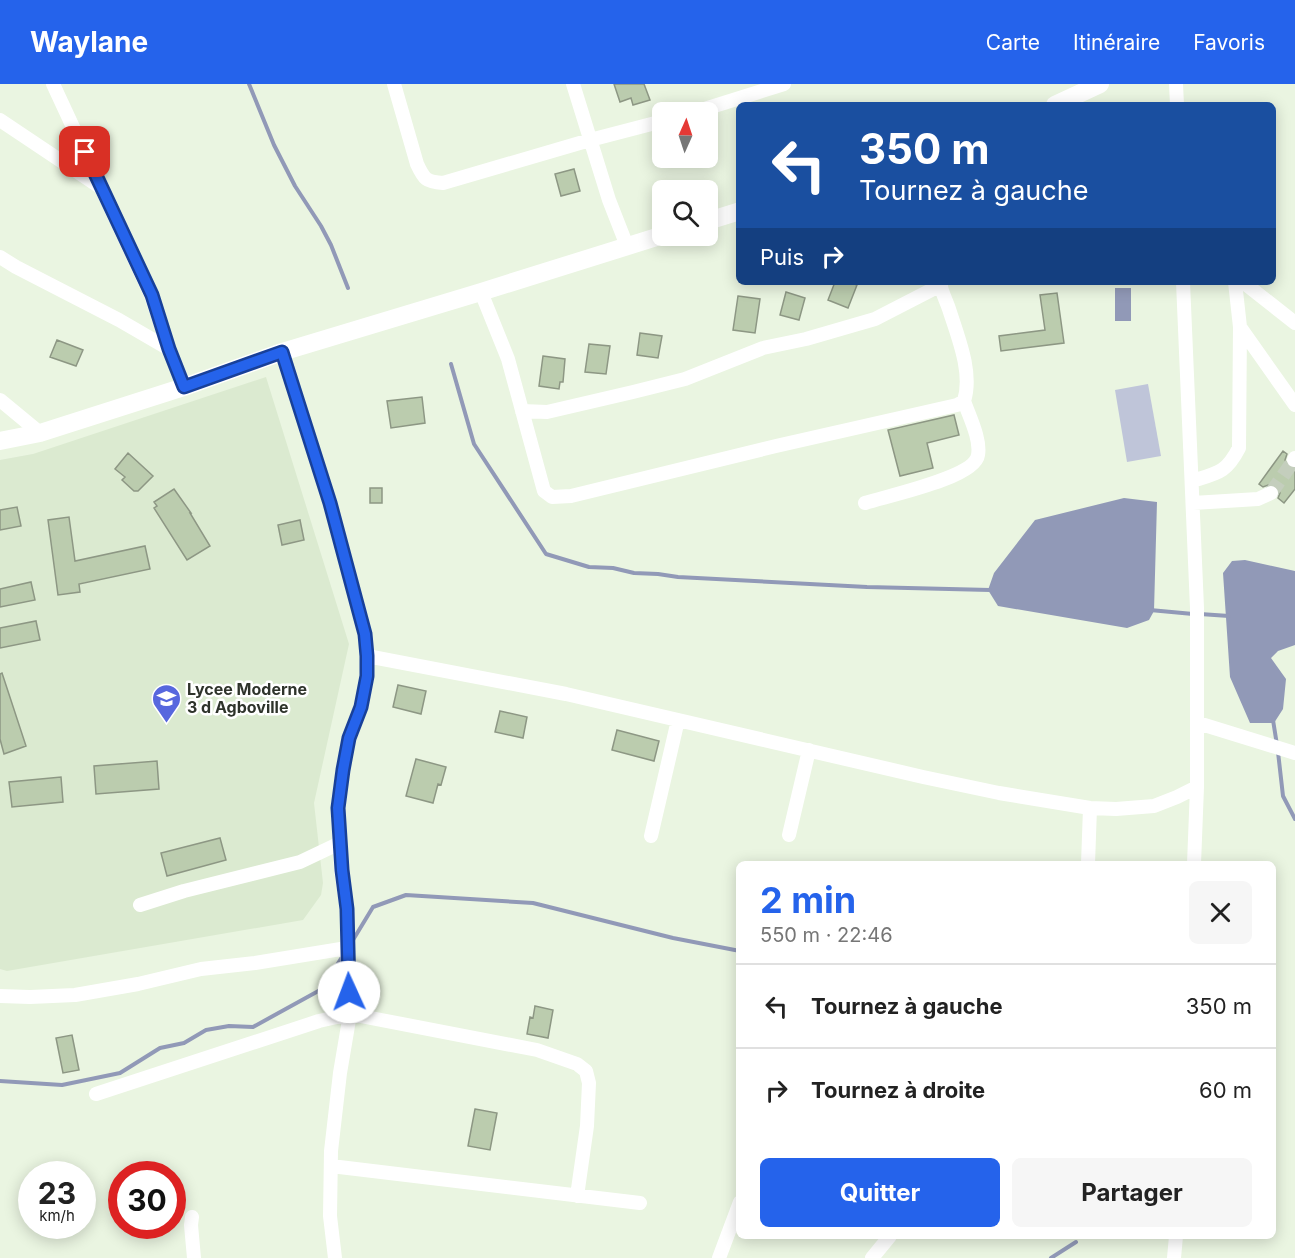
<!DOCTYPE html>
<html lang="fr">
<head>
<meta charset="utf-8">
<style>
	body { margin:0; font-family:Inter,sans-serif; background:#f6f6f6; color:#222; height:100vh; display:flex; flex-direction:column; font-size:22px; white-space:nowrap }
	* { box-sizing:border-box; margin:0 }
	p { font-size:20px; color:#767676 }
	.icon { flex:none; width:33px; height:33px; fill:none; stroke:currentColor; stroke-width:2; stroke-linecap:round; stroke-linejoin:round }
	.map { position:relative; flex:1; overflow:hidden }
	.sheet { position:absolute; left:736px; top:777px; width:540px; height:378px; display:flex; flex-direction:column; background:#fff; border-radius:9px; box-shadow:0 3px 15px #0003 }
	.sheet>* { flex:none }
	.top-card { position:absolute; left:736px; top:18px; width:540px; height:183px; border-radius:9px; box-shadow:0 3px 15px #0003; background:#1a4fa0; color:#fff; overflow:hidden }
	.needle { width:39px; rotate:3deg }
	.fabs { position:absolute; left:652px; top:18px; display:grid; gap:12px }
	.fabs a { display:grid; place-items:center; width:66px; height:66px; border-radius:9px; background:#fff; box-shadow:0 3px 15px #0003; font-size:30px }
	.speed { position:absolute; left:18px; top:1077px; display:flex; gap:12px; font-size:30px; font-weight:700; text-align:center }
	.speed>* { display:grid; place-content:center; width:78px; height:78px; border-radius:50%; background:#fff; box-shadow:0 3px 15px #0003; line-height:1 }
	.speed small { font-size:15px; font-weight:400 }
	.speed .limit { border:9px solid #d22; background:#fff; color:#111 }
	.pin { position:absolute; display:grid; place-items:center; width:51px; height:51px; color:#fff; margin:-26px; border-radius:12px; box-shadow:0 3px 9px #0006 }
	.me { position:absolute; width:66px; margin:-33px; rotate:358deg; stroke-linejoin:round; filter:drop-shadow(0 0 4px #0008) }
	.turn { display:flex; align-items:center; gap:21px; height:126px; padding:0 24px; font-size:27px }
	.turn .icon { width:78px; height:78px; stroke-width:2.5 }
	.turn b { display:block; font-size:42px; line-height:51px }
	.then { display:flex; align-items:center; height:57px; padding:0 24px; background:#0003; gap:12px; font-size:22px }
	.round { display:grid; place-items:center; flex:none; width:63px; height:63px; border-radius:9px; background:#f6f6f6 }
	.overview { display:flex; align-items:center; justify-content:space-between; height:102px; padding:0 24px }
	h1 { font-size:36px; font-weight:700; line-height:45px; color:#2563eb }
	.action { display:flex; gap:12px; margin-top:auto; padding:12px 24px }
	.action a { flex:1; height:69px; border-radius:9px; background:#2563eb; color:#fff; font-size:24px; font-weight:700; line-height:69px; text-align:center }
	.action a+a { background:#f6f6f6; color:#222 }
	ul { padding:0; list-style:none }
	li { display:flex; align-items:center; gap:18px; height:84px; padding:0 24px; border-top:2px solid #e0e0e0 }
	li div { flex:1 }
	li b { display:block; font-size:22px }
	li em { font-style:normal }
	header { display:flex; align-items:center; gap:36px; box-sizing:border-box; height:84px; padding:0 30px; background:#2563eb; color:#fff }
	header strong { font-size:28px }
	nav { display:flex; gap:33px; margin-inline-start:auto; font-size:21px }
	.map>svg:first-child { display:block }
	.built { fill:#dbead0 }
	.green { fill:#bfc5d9 }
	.water { fill:#9199b7 }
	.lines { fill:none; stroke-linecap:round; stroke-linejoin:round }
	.stream { stroke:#9199b7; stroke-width:4 }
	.building { fill:#bbccae; stroke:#8d9784; stroke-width:1.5 }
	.minor-tunnel { stroke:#c4cebd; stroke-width:14; stroke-dasharray:14 7; stroke-linecap:butt }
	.minor { stroke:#fff; stroke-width:14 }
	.major { stroke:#fff; stroke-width:18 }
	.route-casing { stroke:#184099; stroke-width:15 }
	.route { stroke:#2563eb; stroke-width:10 }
	.labels { text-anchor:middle; stroke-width:5; stroke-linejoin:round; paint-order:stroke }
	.poi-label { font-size:16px; font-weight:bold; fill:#2e332b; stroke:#fff; text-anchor:start }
</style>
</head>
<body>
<header>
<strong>Waylane</strong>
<nav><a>Carte</a><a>Itinéraire</a><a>Favoris</a></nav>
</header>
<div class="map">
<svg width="1295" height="1174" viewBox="0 0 1295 1174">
	<rect width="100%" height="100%" fill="#eaf5e1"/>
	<path class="built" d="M266,293l83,267 -35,159 9,80 -2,12 -18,25 -296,51 -7,-2v-509l33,-6z"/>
	<path class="green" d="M1148,300l13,72 -34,6 -12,-72z"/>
	<path class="water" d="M1115,204h16v33h-16z
		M1124,414l33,4 -3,109 -5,9 -22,8 -129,-22 -10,-16 6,-17 41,-53z
		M1245,476l50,11v74l-17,6 -7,7 15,21 -3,30 -9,14h-24l-20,-46 -7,-104 9,-12z"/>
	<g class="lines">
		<path class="stream" d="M249,0l25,61 21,41 26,40 10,19 17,43
			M451,280l23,80 72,110 43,13 24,1 21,5 24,1 20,3 189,10 123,3
			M1150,526l43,4
			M1200,530l29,2
			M1273,636l4,25
			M1278,668l5,44 12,23
			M353,856l20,-33 33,-12 127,8 140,35 67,13
			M0,997l62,4 58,-12 40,-25 24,-5 22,-13 23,-4 24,1 69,-38 20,-32
			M1051,1174l25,-16"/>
	</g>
	<path class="building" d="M614,0h30l6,16 -17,5 -2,-7 -11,4z
		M574,85l6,22 -19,5 -6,-22z
		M835,198h14l8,3 -9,23 -20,-8z
		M786,208l19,6 -6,22 -19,-5z
		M1057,209l7,50 -63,8 -2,-15 46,-6 -5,-35z
		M738,212l22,3 -5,34 -22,-3z
		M640,249l22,3 -4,22 -21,-3z
		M57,256l26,10 -7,16 -26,-9z
		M589,260l21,2 -4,28 -21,-2z
		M543,272l22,3 -2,23h-3l-1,7 -20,-3z
		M422,313l3,26 -34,5 -4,-27z
		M954,331l5,20 -32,8 6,25 -33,8 -12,-46z
		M1283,367l4,3 -2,6 2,5 4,3 4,1v20l-11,14 -6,-5 2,-5 -3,-7 -6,-2 -8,3 -4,-3z
		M128,369l25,23 -15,15h-4l-12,-11 3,-3 -10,-8z
		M370,404h12v15h-12z
		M174,405l17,24h-1l20,33 -23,14 -33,-52 3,-2 -3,-4z
		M17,423l4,19 -21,4v-20z
		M69,433l6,44 70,-15 5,23 -71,15 1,8 -22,3 -10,-75z
		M300,436l4,20 -22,5 -4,-20z
		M31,498l4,18 -35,7v-18z
		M36,537l4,19 -40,8v-20z
		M2,589l24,73 -22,8 -4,-15v-65z
		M398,601l28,6 -5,23 -28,-7z
		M500,627l27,6 -4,21 -28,-6z
		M617,646l42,11 -5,20 -42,-11z
		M416,675l30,8 -5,18 -3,-1 -5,19 -27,-7z
		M157,677l2,28 -63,5 -2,-28z
		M61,693l2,25 -51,5 -3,-25z
		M220,754l6,22 -59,16 -6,-23z
		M535,922l18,4 -5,28 -21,-4 3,-17 3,1z
		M72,951l7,35 -16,3 -7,-35z
		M475,1025l22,4 -7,37 -22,-4z"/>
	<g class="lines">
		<path class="minor-tunnel" d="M1271,409l23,-33"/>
		<path class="minor" d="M53,0l98,211 18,54 15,38
			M394,0l23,80c7,15 9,18 26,19l147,-43 73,-19
			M573,0l36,116 18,46
			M1176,0l1,21
			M695,28l89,-28
			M0,36l100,67
			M0,173l16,10 103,53 50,29
			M1183,198l14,326v179l-3,77
			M1243,198l52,41
			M481,208l27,67 36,132 8,6 19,-1 205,-50 181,-41 7,-4c9,-28 -6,-64 -15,-92 -3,-9 -8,-18 -9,-27
			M1240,243l55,78
			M282,268l48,151 35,131 2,22v21l-6,30 -12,31 -6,31 -5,40 3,61 6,39v39l3,66 -10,59 -9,78 -1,65 5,42
			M0,316l40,33
			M522,327l25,1 86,-20 52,-13 78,-31 43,-9 69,-20 66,-34
			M1294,376l1,-2
			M1192,397c26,-8 34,-8 47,-33l1,-121 -5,-45
			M865,419c21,-7 110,-25 113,-48 3,-16 -9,-39 -14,-54
			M1193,419l65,-4 13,-6
			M367,572l199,38 357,83 76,16 91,15 26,1 38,-3 23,-9 20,-10
			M1198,639l97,30
			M789,751l20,-85
			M651,752l27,-116
			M1088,780l2,-56
			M140,821l44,-14 116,-29 40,-19
			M0,912l30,1 45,-2 63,-11 63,-15 54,-6 92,-15
			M96,1010l223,-73 31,-7 187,36 40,14 9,7 3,12 -2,43 -10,70
			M331,1082l309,37
			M192,1133l-1,8 3,33
			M719,1174l21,-56
			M872,1174l18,-22
			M1174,1174l2,-22"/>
		<path class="major" d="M1055,21l45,-21
			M708,137l32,-10
			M0,357l40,-8 144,-46 98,-35 199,-60 182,-57"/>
	</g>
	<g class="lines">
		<defs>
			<path id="route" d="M85,68l67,143 17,54 15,38 98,-35 48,151 35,131 2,22v20l-6,31 -12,31 -6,32 -5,38 4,62 5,39 2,83"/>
		</defs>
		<use href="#route" class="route-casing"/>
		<use href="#route" class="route"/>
	</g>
	<defs>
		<symbol id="school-pin" viewBox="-11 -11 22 30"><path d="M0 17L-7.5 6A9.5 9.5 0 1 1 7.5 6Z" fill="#5767de" stroke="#fff"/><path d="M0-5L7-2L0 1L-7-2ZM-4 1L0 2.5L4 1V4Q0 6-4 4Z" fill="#fff"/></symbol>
	</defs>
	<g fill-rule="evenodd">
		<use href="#school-pin" x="150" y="598" width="33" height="45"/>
	</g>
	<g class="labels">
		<g class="poi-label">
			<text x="187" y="611">Lycee Moderne<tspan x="187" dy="18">3 d Agboville</tspan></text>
		</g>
	</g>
</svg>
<div class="fabs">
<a><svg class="needle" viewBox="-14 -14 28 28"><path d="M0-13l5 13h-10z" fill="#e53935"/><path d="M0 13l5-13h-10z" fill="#767676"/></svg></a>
<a><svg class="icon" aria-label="search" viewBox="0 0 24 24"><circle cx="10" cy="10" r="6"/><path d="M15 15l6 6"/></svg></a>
</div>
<div class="speed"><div>23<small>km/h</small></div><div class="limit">30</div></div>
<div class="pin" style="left:85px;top:68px;background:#d93025"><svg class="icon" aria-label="arrive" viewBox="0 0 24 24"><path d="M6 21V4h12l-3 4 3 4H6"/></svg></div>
<svg class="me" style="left:349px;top:908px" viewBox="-20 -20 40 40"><circle r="19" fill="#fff"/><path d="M0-13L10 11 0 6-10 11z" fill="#2563eb"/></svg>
<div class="top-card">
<div class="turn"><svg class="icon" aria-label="left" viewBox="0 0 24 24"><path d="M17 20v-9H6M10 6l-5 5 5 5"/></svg><div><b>350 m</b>Tournez à gauche</div></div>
<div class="then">Puis<svg class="icon" aria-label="right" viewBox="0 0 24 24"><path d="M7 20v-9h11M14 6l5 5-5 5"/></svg></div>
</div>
<section class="sheet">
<div class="overview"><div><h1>2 min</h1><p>550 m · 22:46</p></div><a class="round"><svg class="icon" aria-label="close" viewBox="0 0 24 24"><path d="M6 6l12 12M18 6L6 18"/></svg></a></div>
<ul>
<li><svg class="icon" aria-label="left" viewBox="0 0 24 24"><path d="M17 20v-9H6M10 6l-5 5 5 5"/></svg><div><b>Tournez à gauche</b></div><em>350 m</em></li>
<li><svg class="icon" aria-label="right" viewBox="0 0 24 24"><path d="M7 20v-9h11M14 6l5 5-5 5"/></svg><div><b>Tournez à droite</b></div><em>60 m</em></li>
</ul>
<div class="action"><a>Quitter</a><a>Partager</a></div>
</section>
</div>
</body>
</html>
